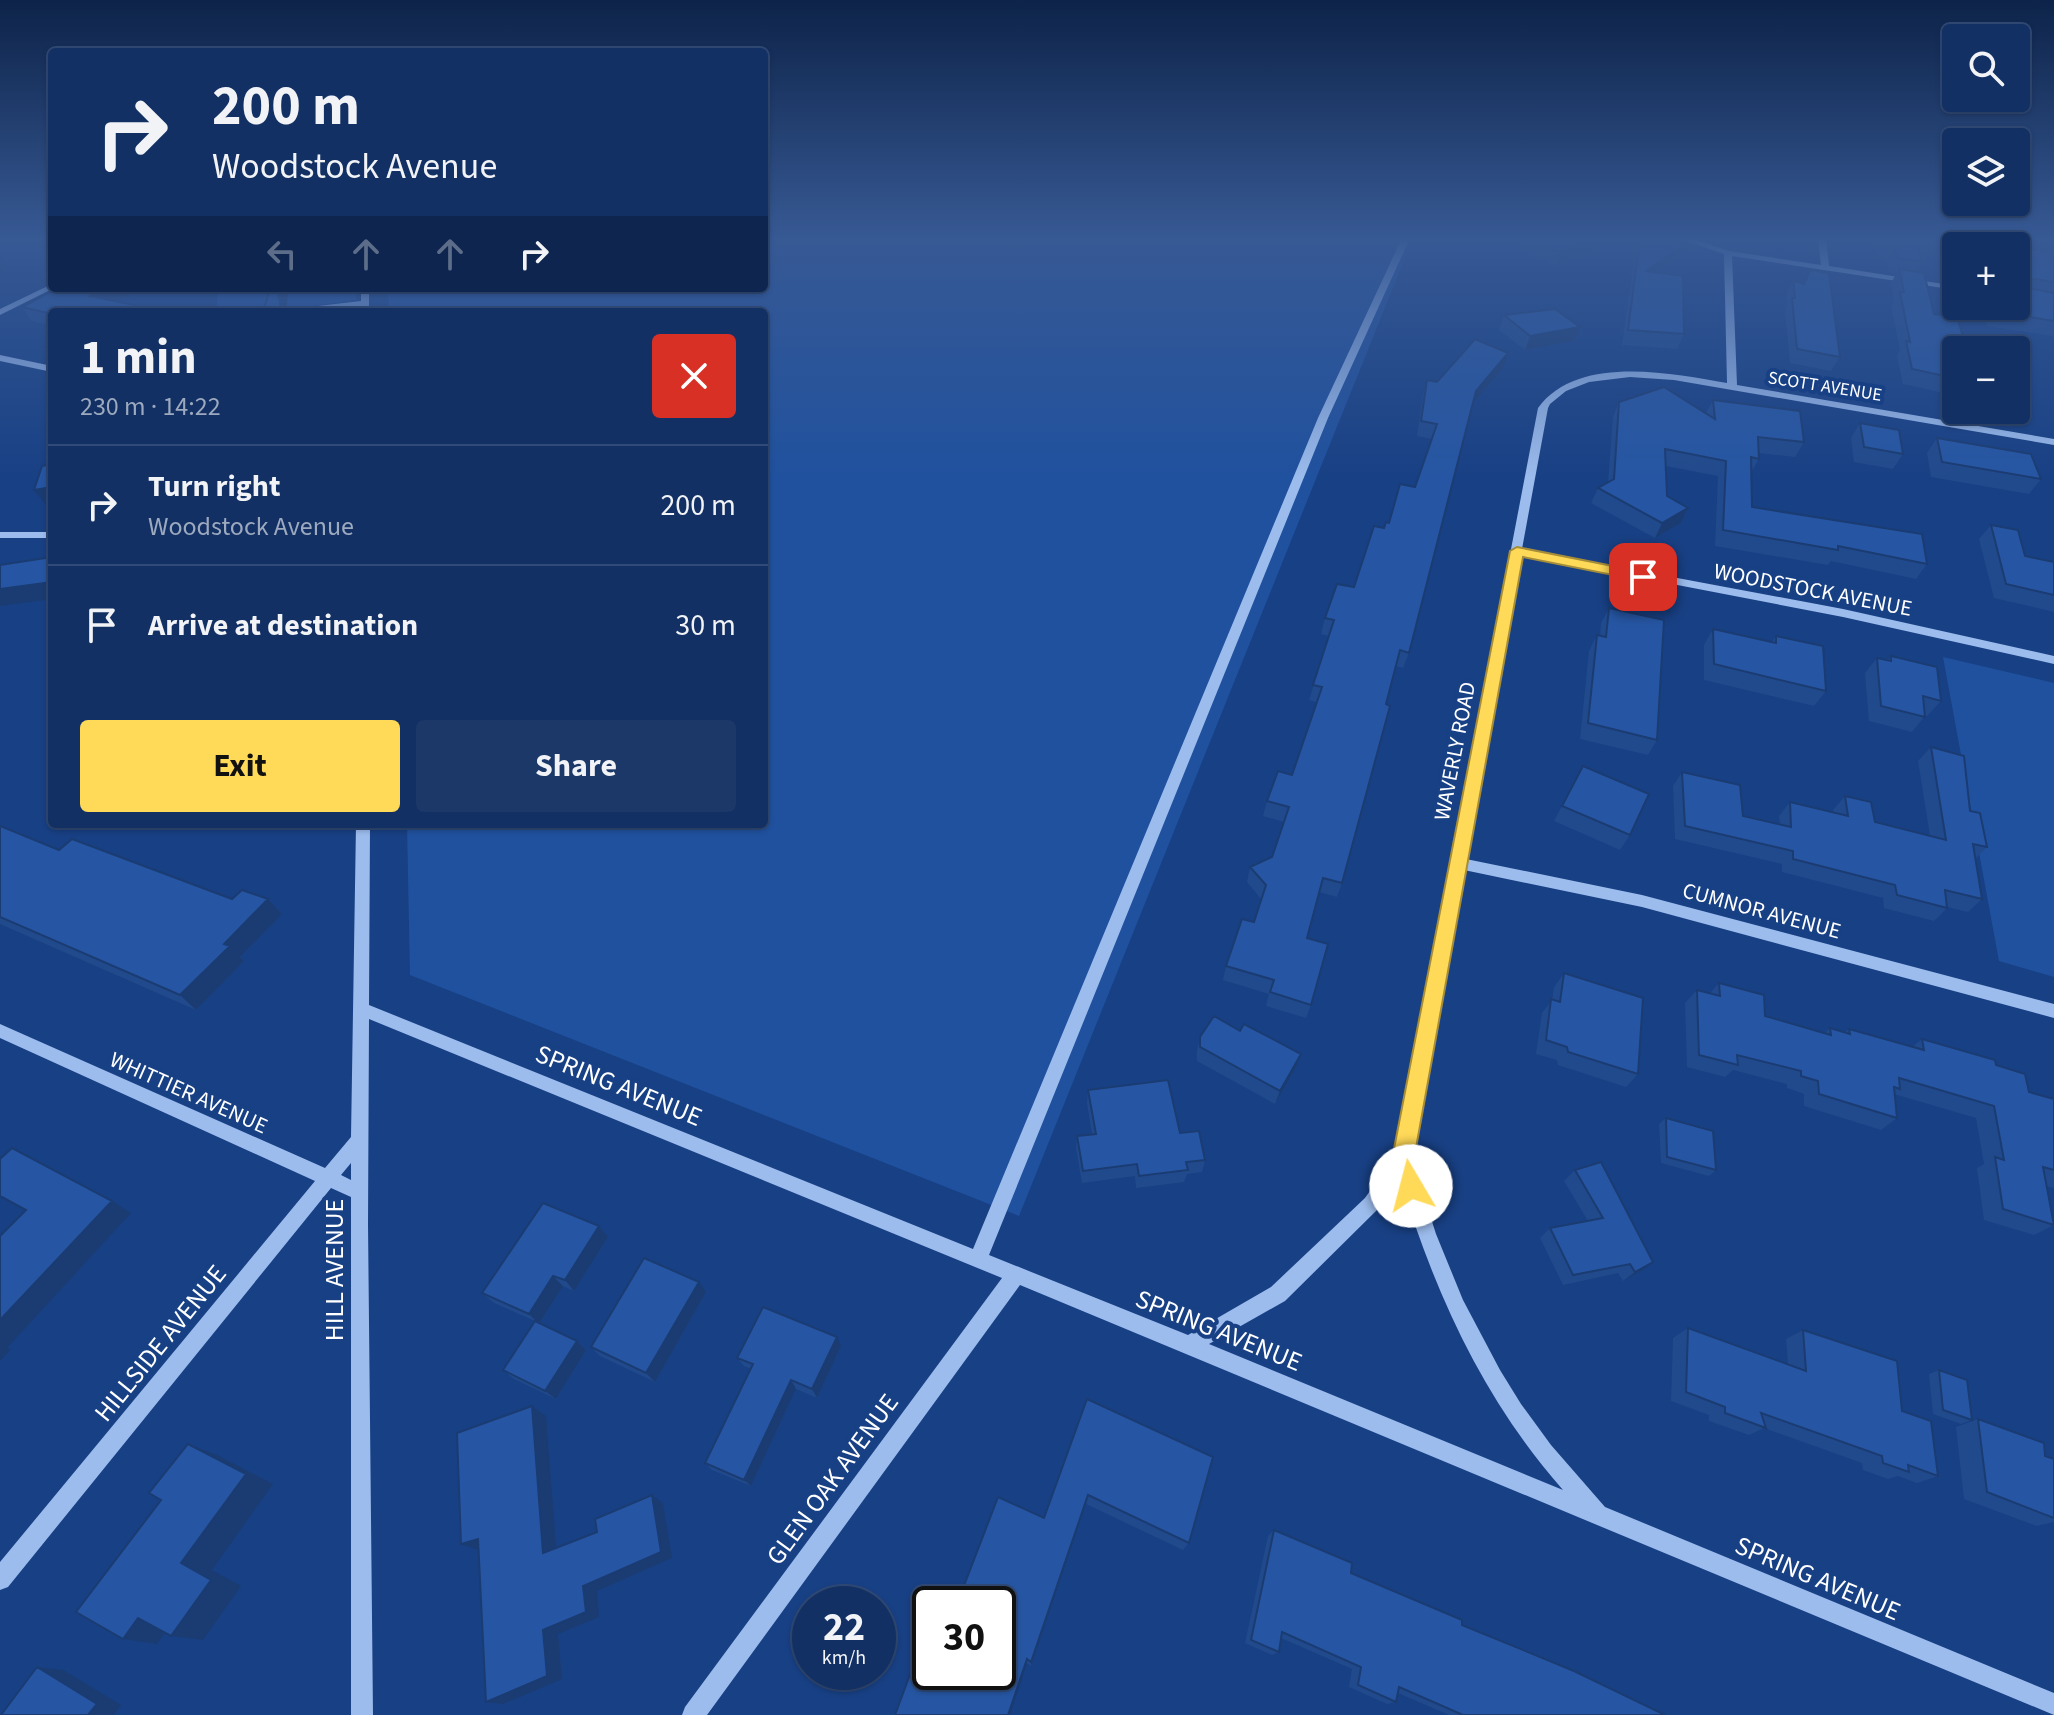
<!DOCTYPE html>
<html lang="en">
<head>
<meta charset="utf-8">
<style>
	body { margin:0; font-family:"Source Sans 3",sans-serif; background:#1b3869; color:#f1f3f6; height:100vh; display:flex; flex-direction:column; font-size:30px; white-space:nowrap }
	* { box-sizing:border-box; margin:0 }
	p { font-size:26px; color:#9ca9be }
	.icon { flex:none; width:44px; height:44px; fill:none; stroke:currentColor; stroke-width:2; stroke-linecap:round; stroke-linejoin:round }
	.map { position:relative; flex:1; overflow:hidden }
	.panel { position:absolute; left:48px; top:308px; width:720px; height:520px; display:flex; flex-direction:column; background:#123063; border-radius:8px; box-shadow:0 2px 6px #0004,0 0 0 2px #314b78 }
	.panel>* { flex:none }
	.hud { position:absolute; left:48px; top:48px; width:720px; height:244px; border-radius:8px; box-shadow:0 2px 6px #0004,0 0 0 2px #314b78; background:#123063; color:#f1f3f6; overflow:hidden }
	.fabs { position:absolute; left:1942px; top:24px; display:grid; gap:16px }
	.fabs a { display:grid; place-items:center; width:88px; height:88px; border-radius:8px; background:#123063; box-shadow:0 2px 6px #0004,0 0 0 2px #314b78; font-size:40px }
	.speed { position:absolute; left:792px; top:1586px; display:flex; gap:16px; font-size:40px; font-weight:700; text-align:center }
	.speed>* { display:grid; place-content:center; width:104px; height:104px; border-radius:50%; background:#123063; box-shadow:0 2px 6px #0004,0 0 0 2px #314b78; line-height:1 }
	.speed small { font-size:20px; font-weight:400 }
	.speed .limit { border:4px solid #111; border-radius:12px; background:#fff; color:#111 }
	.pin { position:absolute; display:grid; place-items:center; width:68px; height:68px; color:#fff; margin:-34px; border-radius:16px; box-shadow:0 4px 12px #0006 }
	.me { position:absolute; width:88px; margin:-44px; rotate:352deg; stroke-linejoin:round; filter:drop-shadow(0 0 6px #0008) }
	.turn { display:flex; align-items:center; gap:28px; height:168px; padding:0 32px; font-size:36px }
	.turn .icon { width:104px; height:104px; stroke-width:2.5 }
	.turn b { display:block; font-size:56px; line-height:68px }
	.lanes { display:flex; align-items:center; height:76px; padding:0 32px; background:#0003; justify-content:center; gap:40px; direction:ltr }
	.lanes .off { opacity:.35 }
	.round { display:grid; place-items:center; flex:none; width:84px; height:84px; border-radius:8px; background:#1b3869 }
	.head { display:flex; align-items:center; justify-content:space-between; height:136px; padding:0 32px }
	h1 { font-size:48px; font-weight:700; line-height:60px }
	.button { display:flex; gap:16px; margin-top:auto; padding:16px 32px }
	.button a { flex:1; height:92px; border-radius:8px; background:#ffd958; color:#111; font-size:32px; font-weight:700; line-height:92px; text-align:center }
	.button a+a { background:#1b3869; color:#f1f3f6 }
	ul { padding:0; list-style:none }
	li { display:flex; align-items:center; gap:24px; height:120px; padding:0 32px; border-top:2px solid #314b78 }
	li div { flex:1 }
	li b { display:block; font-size:30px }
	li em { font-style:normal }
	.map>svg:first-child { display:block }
	.green { fill:#20519e }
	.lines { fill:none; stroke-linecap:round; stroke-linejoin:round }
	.minor { fill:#9cbced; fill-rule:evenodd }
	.wall { fill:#214a8c }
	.shaded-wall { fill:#1b3c72 }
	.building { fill:#2656a3; stroke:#1b3c72; stroke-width:2 }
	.route { fill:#ffd958; stroke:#a68d39; stroke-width:2 }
	.labels { text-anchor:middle; stroke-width:8; stroke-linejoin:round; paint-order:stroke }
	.far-street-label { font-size:18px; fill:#fff; stroke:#184084 }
	.street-label { font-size:22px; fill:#fff; stroke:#184084 }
	.near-street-label { font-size:26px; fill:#fff; stroke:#184084 }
</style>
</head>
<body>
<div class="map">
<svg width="2054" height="1715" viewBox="0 0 2054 1715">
	<rect width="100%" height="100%" fill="#184084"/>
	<path class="green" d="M764,238h649l-394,978 -609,-241 -3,-151h357v-512h-375l-1,-24h376z
		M218,288h138v12l-86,12h-54z
		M1943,657l111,26v294l-55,-16z"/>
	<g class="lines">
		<path class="minor" d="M1402,238h8l-82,180 -339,837 199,80 83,-48 94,-89 30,-42 143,-748c39,-54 133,-35 189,-25l-3,-129 -46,-16h13l38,13 92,14 -3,-27h8l3,28 127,20v4l-224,-34 5,129 317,54v6l-380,-65 -44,-3 -41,5 -23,9 -16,13 -2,4 -26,141 321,60 211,47v8l-211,-47 -322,-62 -55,304 176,36 412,109v14l-412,-111 -178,-37 -52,289 24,75 27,66 37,70 21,34 30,41 54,62 449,186v22l-1034,-430 -313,430h-25l3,-8 317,-429 -633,-259 -1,205 5,491h-22v-518l-20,-9 -323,399 -8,3v-28l315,-381 -315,-143v-14l325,144 26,-31 5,-313h14l-1,181 604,244 345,-831zM351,1163v17l-10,-5zM1400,1178c34,114 84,223 163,312l-354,-146 76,-43 92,-91z
			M52,284v4h2l-54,27v-6z
			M361,288h8v24h-8v-6l-48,6h-25l4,-3 69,-8z
			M0,355l52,11v6l-52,-11z
			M0,532h52v6h-52z"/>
	</g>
	<path class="wall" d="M1518,238h68v16l-31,12 -38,-18 3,-9z
		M1638,238h26l14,21 -20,13 26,62 -7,15 -55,-4 14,-100z
		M1872,238h56l2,12 -14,22 18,42 22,36v41l-10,-1 -2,3 -41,-9 -6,-28 3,-6 -9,-44 3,-4 -3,-19 5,-9 -7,-2 -3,-13 -11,-2z
		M2016,247l38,6v87l-1,-4 -66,-10 -6,-20h35z
		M1810,270l30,87 -9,14 -41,-8 -5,-52 2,-4 -1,-13 7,-14 10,3z
		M58,288h82l-25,13 19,4 4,7h-86v14l-20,-5 -10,-14z
		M1504,315l70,26 -49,9 -26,-20z
		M2016,359l13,27 -11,15 -2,-1z
		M1503,368l-30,36 -64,249 -6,15 -7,-2 -54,217 -5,14 -18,-5 -12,46 4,67 -5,13 -40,-12 3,-12 -46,-14 3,-14 28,-44 7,-23 -14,-17 3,-15 22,-10 12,-35 -21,-6 4,-15 25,-26 24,-73 -7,-2 20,-64 -8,-2 4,-16 29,-31 30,-59 31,-41 17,-48 -15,-3 6,-41 4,-15 10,2z
		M1713,400l91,42 -9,15 -36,-4v6l-8,13 1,35 175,57 -11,15 -85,-18 -3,4 -113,-19 3,-70 -52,-10 1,30 21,12 -7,15 -26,15 -64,-35 7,-15 10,-6 5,-65 6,-15 87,11z
		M1860,423l43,31 -10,15 -39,-7 -3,-24z
		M1937,438l104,41 -12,15 -98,-17 -4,-24z
		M1991,525l34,31 29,6v50l-60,-14 -15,-59z
		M1609,608l48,132 -9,15 -68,-16 9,-88 8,-16 3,1 1,-13z
		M1713,629l59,13 4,-6 50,55 -12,15 -110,-26v-35z
		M1891,656l50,45 -14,15h-2l-13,16 -43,-11 -4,-48 12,-15 11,2z
		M1931,747l39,64 17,36 -12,12 7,40 -14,13 -21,-5v1l-13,13 -50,-13 -1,-10 -101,-26v-8l-107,-25 -2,-53 9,-14 61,44 37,8 -1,-8 11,-14 44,10 -1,-2 12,-14 30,26 55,14 -12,-75z
		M1583,766l47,69 -10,15 -66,-29z
		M0,826l59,24 173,49h36l14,15 -42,43 4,4 -48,49 -196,-86z
		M1564,973l74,101 -12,13 -68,-22 -1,-5 -21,-6 6,-41 10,-13 2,-13z
		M1719,983l46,33 60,17 5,-5 15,4 4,-3 63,18 10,-8 74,26 33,27 25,7v89l-8,-2 8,39 -20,10 -50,-15 -7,-52 7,-4 -8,-46 -82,-24 3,24 -16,12 -77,-24v-12l-17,-6v-4l-54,-14 -8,7 -38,-10 -2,-64 12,-13 13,3z
		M1200,1037l101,17 -5,13 -21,37 -78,-43v-10z
		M1088,1090l92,43 25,27 -3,12 -15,2 -3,8 -48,6 -1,-12 -53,7 -6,-35 1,-12 15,-2 -5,-31z
		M1666,1118l50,52 -7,6 -48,-13 -2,-39z
		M1575,1170l66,101 -18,10 -5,-8 -55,12 -23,-47 10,-10 38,-7 -24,-40z
		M599,1226l9,11 -34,54 -11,-5 -23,37 37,18 9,9 -30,49 -42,-20 -11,-9 32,-49 -41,-18 -12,-10z
		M706,1292l-51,90 -55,-26 -9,-9z
		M1688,1328l100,36 -2,-25 17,-9 99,81 36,65 -21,7 -19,-7 -10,3 -25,-9 -1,-7 -98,-35 -15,7 -40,-14v-6l-38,-14 2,-63z
		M841,1346l-24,52 -21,-9 -45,97 -39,-16 -7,-7 46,-94 -7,-3 -7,-8z
		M1939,1370l33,50 -11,4 -28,-10 -4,-40z
		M1087,1399l102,144 -6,7 -97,-46 -55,162 -4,-3 -97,9 114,-154z
		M1978,1419l67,37 9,3v63l-17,4 -73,-27 -8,-72z
		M1274,1530l77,43 111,52 203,90h-216l-51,-22 -2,9 -9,2 -38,-17 3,-18 -71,-31 -2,14 -7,3 -27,-12 23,-107z"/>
	<path class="shaded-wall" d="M0,238h48l-48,7z
		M1591,241l-5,13 -31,12 5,-14z
		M1684,245l-6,14 -38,26 6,-14z
		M0,260h2l7,11 -9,4z
		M105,288h35l-41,22 -9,-14z
		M280,288h4l4,8 -2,16h-6l-2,-15z
		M134,305l4,7h-16z
		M1580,327l-6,14 -49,9 5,-14z
		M1508,353l-5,15 -32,38 5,-15z
		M52,487v17l-6,1 -12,-15z
		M1688,508l-7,15 -26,15 7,-15z
		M52,582v17l-52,7v-17z
		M268,899l14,15 -42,43 4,4 -48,49 -16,-15 44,-51z
		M1301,1054l-5,13 -21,37 5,-13z
		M112,1201l19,12 -124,135 4,1 -11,12v-41z
		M599,1226l9,11 -34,54 -9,-11z
		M1653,1262l-12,9 -18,10 12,-9z
		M553,1276l10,10 -24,38 -10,-10z
		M699,1282l7,10 -51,90 -9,-9z
		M837,1337l4,9 -24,52 -5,-9z
		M577,1341l9,9 -30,49 -11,-8z
		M791,1380l5,9 -45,97 -7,-6z
		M532,1406l14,10 11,143 -14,-6z
		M188,1444l29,11 56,29 -61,86 29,16 -38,54 -32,-4 10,-73z
		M652,1495l11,8 9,55 -75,33 2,26 -41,17 4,45 -59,25 -17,-2 57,-72 40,-44z
		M1088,1495l-2,9 -55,162v-4z
		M478,1539v11l-17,-6z
		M138,1618l34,5 -15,21 -34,-5z
		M1027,1659v4l-17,52h-2z
		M37,1667l26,3 58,35 -7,10h-26z"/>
	<path class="building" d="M1531,238h55l5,3 -31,11z
		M1640,238h24l20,7 -38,26 37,5 1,58 -56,-4z
		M1882,238h46l2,12 -11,-1 3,13 -25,-4 -3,-13 -11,-2z
		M1973,240l35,6h-33z
		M2016,247l38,6v29l-28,-4 -3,9 31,6v28l-58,-10 -1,-5h21z
		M1899,269l25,4 10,41 23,3 10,33h-11v25h-3l1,3 -42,-9 -6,-28 4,1 -10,-50h4z
		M1810,270l19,3 11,84 -43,-8 -5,-51h3l-2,-18 11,4z
		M58,288h47l-15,8 44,9 -12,7h-70v2l-30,-7z
		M270,288h10l-2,9 2,3v12h-17z
		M1555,309l25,18 -50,9 -26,-21z
		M1475,339l33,14 -32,38 -67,262 -9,-3 -14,54 4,2 -48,177 -19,-5 -16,60 21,6 -17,61 -41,-13 4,-12 -48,-14 16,-47 12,3 12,-37 -16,-18 22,-10 17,-50 -22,-6 11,-30 14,4 30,-88 -9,-2 21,-65 -9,-2 12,-34 17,3 20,-61 10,2 2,-6 3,1 11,-39 15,3 22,-63 -16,-3 6,-41 10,2z
		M2016,359l3,1 10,26 -13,-2z
		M1664,387l51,32 -2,-19 87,11 4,31 -46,-5 1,22 -8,-2 1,50 170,27 5,30 -89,-18v4l-115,-20 3,-69 -61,-12 2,47 21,12 -26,15 -64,-35 16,-9 5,-77z
		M1860,423l39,7 4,24 -39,-7z
		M1937,438l94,16 10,25 -99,-17z
		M52,464v23l-18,3 8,-24z
		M1991,525l27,5 7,26 29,6v33l-48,-11z
		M52,557v25l-52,7v-24z
		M1609,608l55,12 -7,120 -69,-17 9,-88 9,2z
		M1713,629l63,14v-7l47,10 3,45 -112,-27z
		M1891,656l46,11 4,34 -18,-5 2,21 -44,-11 -4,-48 14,3z
		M1931,747l33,9 6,55 10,2 7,34 -14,-3 9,55 -37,-9 2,18 -50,-13 -2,-10 -102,-26v-8l-108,-25 -3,-54 58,13 3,31 48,11 -1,-25 58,14 -3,-20 26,6 4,20 71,18z
		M1583,766l66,28 -19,41 -68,-29z
		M0,826l59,24 13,-11 160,60 10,-9 26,9 -44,45 6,2 -50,49 -180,-78z
		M1564,973l79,25 -5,76 -70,-22 -1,-5 -21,-7 5,-41 9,3z
		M1719,983l45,12 1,21 66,19 -1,-7 20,6 -1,-5 75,21 -2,-11 73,21 1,5 29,9 4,18 25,7v71l-11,-3 11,58 -51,-16 -8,-52 9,3 -10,-54 -95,-28 1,11 -6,-2 3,31 -78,-24 -1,-13 -17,-5v-5l-64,-16 1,10 -39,-10 -2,-65 23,6z
		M1214,1016l26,15 4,-7 57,30 -21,37 -80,-44v-10z
		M1168,1080l12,53 19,-2 6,29 -19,2 2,8 -49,6 -2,-12 -54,7 -6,-35 19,-2 -8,-44z
		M1666,1118l47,13 3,39 -49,-13z
		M12,1148l100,53 -112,119v-84l26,-26 -26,-14v-39l1,1z
		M1601,1162l52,100 -18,10 -5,-8 -57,11 -23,-47 53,-10 -28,-48z
		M543,1203l56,23 -34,54 -12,-4 -24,38 -47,-21z
		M644,1258l55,24 -53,91 -55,-26z
		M763,1307l74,30 -25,52 -21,-9 -47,100 -39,-17 48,-99 -16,-6z
		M535,1321l42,20 -32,50 -42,-21z
		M1688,1328l118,43 -3,-41 94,31 5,50 29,10 7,55 -30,-11 1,7 -26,-9 -1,-7 -121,-43 5,15 -41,-15v-6l-39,-15z
		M1939,1370l28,10 5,40 -29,-10z
		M1087,1399l126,58 -24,86 -101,-48 -57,167 -4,-3 -19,56h-113l30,-81 5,2v36h68v-68h-41l41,-107 46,21z
		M532,1406l11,147 54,-21 -2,-13 57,-24 9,57 -78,34 3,26 -43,18 4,46 -61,26 -8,-163 -17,5 -4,-111z
		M1978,1419l66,24 1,13 9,3v59l-67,-26z
		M188,1444l58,30 -65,89 30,17 -40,56 -33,-18 -15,21 -47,-27 85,-112 -12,-7z
		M1274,1530l78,33 -1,10 111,47v5l112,46 91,44h-202l-64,-28 -3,15 -38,-17 3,-18 -79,-35 -3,20 -28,-12z
		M37,1667l60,37 -9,11h-87z"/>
	<linearGradient id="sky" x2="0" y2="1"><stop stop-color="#0d2349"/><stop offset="0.5" stop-color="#375994"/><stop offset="1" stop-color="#375994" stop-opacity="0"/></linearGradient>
	<rect width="2054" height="478" fill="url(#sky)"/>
	<path class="route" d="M1517,547l126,25 7,5 -7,4 -120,-24 -109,602 8,27 -3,8 -8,3 -8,-3 -11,-35 118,-608z"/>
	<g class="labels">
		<g class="far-street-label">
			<text transform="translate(1825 386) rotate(9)" y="6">SCOTT AVENUE</text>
		</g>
		<g class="street-label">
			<text transform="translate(1813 589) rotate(11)" y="8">WOODSTOCK AVENUE</text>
			<text transform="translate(1454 751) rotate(-79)" y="8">WAVERLY ROAD</text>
			<text transform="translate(1762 910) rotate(15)" y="8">CUMNOR AVENUE</text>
			<text transform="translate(189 1092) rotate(24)" y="8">WHITTIER AVENUE</text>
		</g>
		<g class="near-street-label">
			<text transform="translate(619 1085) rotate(22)" y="9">SPRING AVENUE</text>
			<text transform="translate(334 1270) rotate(-90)" y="9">HILL AVENUE</text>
			<text transform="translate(1219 1330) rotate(22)" y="9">SPRING AVENUE</text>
			<text transform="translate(160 1343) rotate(-51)" y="9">HILLSIDE AVENUE</text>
			<text transform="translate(832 1479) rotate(-54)" y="9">GLEN OAK AVENUE</text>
			<text transform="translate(1818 1578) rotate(23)" y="9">SPRING AVENUE</text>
		</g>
	</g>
</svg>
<div class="fabs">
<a><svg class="icon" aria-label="search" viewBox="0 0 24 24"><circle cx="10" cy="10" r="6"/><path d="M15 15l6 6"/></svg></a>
<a><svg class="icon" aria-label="layers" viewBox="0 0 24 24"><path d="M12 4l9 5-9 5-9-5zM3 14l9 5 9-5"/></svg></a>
<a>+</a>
<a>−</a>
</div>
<div class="speed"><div>22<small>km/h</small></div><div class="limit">30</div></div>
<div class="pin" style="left:1643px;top:577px;background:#d93025"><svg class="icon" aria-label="arrive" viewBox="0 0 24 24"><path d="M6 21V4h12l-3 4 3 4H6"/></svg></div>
<svg class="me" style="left:1411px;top:1186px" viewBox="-20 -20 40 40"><circle r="19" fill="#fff"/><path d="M0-13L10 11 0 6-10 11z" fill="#ffd958"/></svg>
<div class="hud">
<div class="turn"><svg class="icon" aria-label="right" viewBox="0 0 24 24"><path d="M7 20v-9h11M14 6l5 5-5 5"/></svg><div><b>200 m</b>Woodstock Avenue</div></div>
<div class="lanes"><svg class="icon off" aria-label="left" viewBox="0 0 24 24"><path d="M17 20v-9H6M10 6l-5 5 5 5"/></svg><svg class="icon off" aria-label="ahead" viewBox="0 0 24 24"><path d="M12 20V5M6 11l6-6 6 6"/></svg><svg class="icon off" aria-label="ahead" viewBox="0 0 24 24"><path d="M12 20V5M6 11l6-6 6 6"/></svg><svg class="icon" aria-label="right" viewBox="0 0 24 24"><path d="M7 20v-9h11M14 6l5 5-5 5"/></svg></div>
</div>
<section class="panel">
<div class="head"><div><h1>1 min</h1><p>230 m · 14:22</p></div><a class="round" style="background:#d93025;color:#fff"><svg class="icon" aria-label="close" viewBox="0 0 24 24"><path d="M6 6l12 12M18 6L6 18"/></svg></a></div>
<ul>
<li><svg class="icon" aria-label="right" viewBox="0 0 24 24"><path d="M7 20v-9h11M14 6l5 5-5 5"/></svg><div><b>Turn right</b><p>Woodstock Avenue</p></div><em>200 m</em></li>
<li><svg class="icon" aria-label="arrive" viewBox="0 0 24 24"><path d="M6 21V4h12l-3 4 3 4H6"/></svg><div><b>Arrive at destination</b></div><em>30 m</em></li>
</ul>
<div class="button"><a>Exit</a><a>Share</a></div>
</section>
</div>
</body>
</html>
